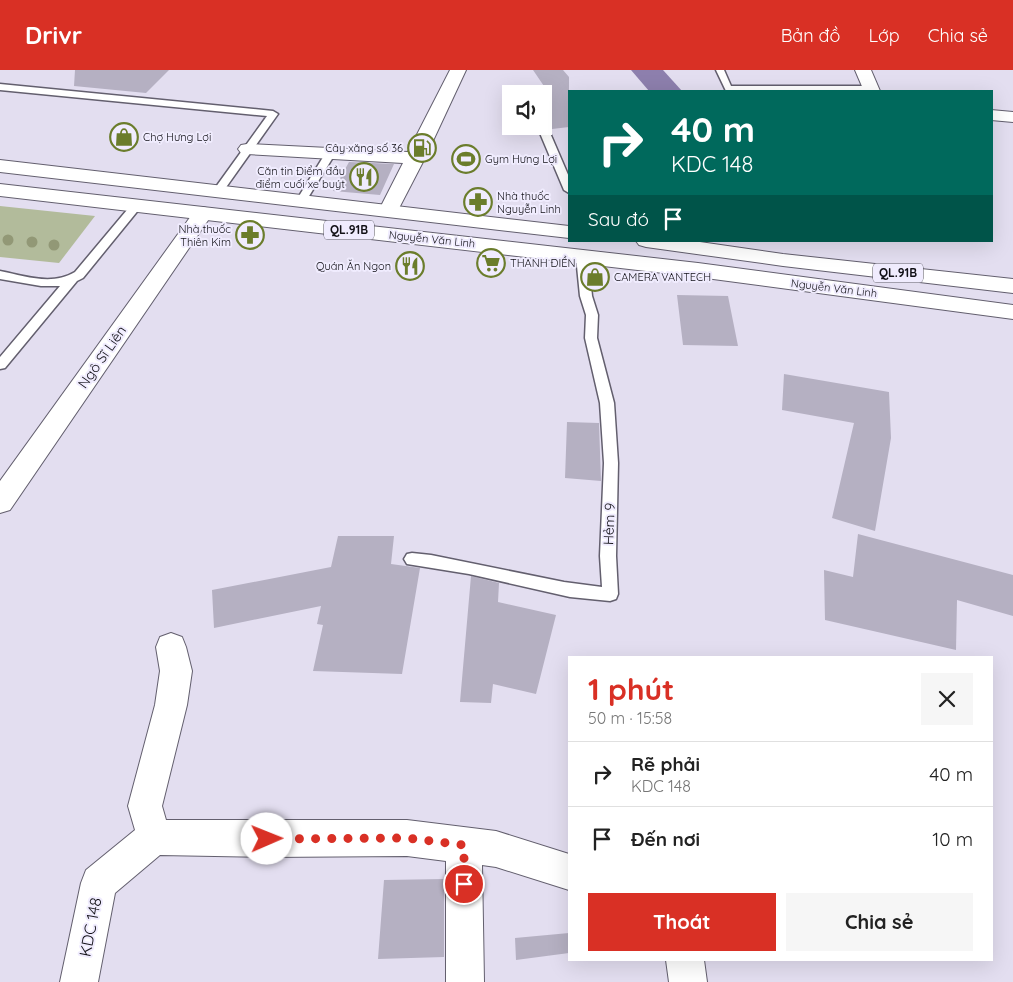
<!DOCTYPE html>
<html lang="vi">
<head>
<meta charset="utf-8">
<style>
	body { margin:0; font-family:Quicksand,sans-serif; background:#f6f6f6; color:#222; height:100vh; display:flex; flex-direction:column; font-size:19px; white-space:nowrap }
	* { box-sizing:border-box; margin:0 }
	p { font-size:16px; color:#767676 }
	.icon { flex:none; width:28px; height:28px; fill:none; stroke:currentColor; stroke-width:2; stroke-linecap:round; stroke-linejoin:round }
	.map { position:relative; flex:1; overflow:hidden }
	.sheet { position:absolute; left:568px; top:586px; width:425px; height:305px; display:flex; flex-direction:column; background:#fff; border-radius:0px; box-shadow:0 5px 20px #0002 }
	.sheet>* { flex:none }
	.top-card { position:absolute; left:568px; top:20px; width:425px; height:152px; border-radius:0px; box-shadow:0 5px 20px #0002; background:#00695c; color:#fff; overflow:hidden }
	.controls { position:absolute; left:502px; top:15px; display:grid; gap:10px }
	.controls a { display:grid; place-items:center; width:50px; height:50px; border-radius:0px; background:#fff; box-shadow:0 5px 20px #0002; font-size:25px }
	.pin { position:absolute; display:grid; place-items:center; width:42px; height:42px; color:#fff; margin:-21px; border:2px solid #fff; border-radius:50%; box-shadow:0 1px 5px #0007 }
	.me { position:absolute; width:55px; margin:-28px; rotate:89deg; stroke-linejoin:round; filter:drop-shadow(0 0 4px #0008) }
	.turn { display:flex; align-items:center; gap:18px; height:105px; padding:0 20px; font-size:22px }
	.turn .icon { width:65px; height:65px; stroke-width:2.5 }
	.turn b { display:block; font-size:35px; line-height:42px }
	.then { display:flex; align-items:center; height:48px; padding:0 20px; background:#0003; gap:10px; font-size:19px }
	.round { display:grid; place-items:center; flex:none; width:52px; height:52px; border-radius:0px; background:#f6f6f6 }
	.headline { display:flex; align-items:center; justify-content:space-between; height:85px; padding:0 20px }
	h1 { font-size:30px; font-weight:700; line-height:38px; color:#d93025 }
	.action { display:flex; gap:10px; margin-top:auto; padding:10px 20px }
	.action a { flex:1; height:58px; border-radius:0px; background:#d93025; color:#fff; font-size:20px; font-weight:700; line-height:58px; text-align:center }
	.action a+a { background:#f6f6f6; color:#222 }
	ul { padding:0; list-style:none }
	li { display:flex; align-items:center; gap:15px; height:65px; padding:0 20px; border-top:1px solid #e0e0e0 }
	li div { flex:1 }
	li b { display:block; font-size:19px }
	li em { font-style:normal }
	header { display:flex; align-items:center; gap:30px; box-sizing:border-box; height:70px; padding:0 25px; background:#d93025; color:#fff }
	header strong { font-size:24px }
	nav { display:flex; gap:28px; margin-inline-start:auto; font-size:18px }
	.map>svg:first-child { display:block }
	.green { fill:#b2bb9b }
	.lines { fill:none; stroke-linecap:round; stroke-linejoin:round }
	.river { fill:#8d7fad; fill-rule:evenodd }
	.building { fill:#b5b0c2 }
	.lane-casing { stroke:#635f6e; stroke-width:3 }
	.street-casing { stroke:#635f6e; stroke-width:2 }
	.highway-casing { stroke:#635f6e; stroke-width:2 }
	.lane { fill:#fff; fill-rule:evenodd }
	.street { fill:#fff; fill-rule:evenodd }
	.highway { fill:#fff; fill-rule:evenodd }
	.tree { fill:#929876 }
	.route { stroke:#d93025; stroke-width:9; stroke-dasharray:0 16.2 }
	.labels { text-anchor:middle; stroke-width:4; stroke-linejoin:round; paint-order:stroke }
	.far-poi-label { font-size:11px; fill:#111016; stroke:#f0ecfe; text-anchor:start }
	.far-street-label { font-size:11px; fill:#111016; stroke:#f0ecfe }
	.shield { fill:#f0ecfe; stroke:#54525c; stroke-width:1 }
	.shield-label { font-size:12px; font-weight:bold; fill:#111016 }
	.street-label { font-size:14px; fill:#111016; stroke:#f0ecfe }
	.near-street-label { font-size:16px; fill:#111016; stroke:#f0ecfe }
</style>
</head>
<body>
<header>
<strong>Drivr</strong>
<nav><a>Bản đồ</a><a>Lớp</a><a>Chia sẻ</a></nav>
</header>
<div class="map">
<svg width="1013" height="912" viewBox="0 0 1013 912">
	<rect width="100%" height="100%" fill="#e3def0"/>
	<path class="green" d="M0,136l95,10 -36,47 -59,-6z"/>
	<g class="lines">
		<path class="river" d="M631,0h32l19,21h-33z"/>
	</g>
	<path class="building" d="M75,0h94l-23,23 -72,-7z
		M533,0h30l6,7v50l-17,2 -8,-15v-20h-8l-1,-4 13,2z
		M349,92l45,2 -14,31 -47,-4z
		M677,225l51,1 10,50 -55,-1z
		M784,304l105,18 2,46 -16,93 -43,-13 22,-95 -72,-13z
		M567,352l32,1 2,58 -36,-3z
		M858,464l155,41v41l-56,-16 -1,50 -131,-30 -1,-50 29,7z
		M338,466h56l-3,28 29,4 -18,106 -89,-3 10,-46 -6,-1 4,-18 -107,22 -2,-38 119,-23z
		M471,506l28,7 -1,19 58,13 -20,79 -43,-10 -2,19 -31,-1z
		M444,809v78l-66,2 6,-79z
		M569,863v20l-53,7 -1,-22z"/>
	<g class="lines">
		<defs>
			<path id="lane" d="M716,0h8l7,16h140l5,3 -3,2h-147z
				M0,14l273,27 5,3 -56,79 -4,1 -5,-3 54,-75 -267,-26z
				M544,54l3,2 22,51v16l-5,-3 -27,-64h7z
				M330,81l5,3 -29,47 -5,3 -4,-1 -1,-2 29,-47z
				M136,133l5,3 -1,2 -57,70 -6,3 -72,87 -5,1v-12l60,-71h-19l-41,-7v-8c25,5 52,15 75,1l57,-68z
				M582,183l6,3 4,40 6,19 -1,23 17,65 4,60 -2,93 2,38 -2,5 -6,2 -40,-4 -101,-23 -62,-10 -3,-5 3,-5 5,-1 19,2 133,27 38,5 -2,-31 4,-93 -4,-60 -15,-65 1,-23 -6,-19 -4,-40z"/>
			<path id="street" d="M450,0h16l-41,88 -29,56 -7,2 -7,-2 -3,-4 24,-47 -156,-9 -6,-1 -3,-4 3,-4 6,-1 161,8z
				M855,0h16l9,21h-16z
				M991,40l22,2v10l-22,-2z
				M203,137l7,2 3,4 -203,297 -10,3v-32l196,-272z
				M171,563l11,4 4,10 6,24 -5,34 -25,101 4,14h241l89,11 73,23v36l-73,-23 -14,-2 2,117h-38v-121l-39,-5 -140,1 -107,-2 -45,38 -17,89h-38l21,-99 5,-13 49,-40 -7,-24 27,-101 5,-34 -4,-24 4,-10z
				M666,890h38l3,22h-38z"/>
			<path id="highway" d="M0,90l569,66v12l-569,-66z
				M0,114l698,79 315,42v14l-315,-42 -698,-81z
				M636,171h57l90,13 230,25v14l-230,-27 -137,-19 -7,-2z"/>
		</defs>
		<use href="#lane" class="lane-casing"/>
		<use href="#street" class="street-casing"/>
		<use href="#highway" class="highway-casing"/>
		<use href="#lane" class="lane"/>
		<use href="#street" class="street"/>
		<use href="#highway" class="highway"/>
	</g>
	<g class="tree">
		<circle cx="8" cy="170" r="5.5"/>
		<circle cx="32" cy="172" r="5.5"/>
		<circle cx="54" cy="175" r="5.5"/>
	</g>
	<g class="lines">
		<path class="route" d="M267,769l140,-1 57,7v39"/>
	</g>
	<defs>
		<symbol id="shop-ring" viewBox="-11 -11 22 22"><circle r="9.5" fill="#f0ecfe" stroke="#6b7d2c" stroke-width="1.5"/><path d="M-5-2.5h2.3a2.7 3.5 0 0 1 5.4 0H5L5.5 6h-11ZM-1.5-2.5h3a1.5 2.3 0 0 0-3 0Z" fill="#6b7d2c"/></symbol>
		<symbol id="fuel-ring" viewBox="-11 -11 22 22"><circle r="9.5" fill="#f0ecfe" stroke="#6b7d2c" stroke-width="1.5"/><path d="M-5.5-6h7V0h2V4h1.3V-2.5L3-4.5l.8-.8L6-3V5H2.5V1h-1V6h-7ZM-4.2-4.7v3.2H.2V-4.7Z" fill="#6b7d2c"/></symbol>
		<symbol id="stadium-ring" viewBox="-11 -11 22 22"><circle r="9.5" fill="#f0ecfe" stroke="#6b7d2c" stroke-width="1.5"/><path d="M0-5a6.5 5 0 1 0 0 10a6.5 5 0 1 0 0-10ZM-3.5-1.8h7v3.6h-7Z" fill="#6b7d2c"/></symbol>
		<symbol id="restaurant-ring" viewBox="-11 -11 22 22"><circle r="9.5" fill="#f0ecfe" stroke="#6b7d2c" stroke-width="1.5"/><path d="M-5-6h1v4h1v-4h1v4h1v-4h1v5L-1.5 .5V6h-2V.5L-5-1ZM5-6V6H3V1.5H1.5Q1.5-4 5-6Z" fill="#6b7d2c"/></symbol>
		<symbol id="pharmacy-ring" viewBox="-11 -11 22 22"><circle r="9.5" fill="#f0ecfe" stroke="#6b7d2c" stroke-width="1.5"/><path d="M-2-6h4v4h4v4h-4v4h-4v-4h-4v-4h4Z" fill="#6b7d2c"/></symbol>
		<symbol id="supermarket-ring" viewBox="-11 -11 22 22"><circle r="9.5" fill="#f0ecfe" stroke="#6b7d2c" stroke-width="1.5"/><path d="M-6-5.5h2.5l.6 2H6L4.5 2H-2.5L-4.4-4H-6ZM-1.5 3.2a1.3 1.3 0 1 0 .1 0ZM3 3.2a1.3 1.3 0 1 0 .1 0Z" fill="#6b7d2c"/></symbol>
	</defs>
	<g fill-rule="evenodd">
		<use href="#shop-ring" x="108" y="51" width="32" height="32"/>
		<use href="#fuel-ring" x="406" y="62" width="32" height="32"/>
		<use href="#stadium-ring" x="450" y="73" width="32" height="32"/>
		<use href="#restaurant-ring" x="348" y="91" width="32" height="32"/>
		<use href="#pharmacy-ring" x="462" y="116" width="32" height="32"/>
		<use href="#pharmacy-ring" x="234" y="149" width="32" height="32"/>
		<use href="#supermarket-ring" x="475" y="177" width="32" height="32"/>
		<use href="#restaurant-ring" x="394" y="180" width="32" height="32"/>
		<use href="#shop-ring" x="579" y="191" width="32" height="32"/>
	</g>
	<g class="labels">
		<g class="far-poi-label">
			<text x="143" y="71">Chợ Hưng Lợi</text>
			<text x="403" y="82" text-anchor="end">Cây xăng số 36</text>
			<text x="485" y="93">Gym Hưng Lợi</text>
			<text x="345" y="105" text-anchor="end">Căn tin Điểm đầu<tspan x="345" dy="13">điểm cuối xe buýt</tspan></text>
			<text x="497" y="130">Nhà thuốc<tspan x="497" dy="13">Nguyễn Linh</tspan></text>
			<text x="231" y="163" text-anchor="end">Nhà thuốc<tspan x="231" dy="13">Thiên Kim</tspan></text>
			<text x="510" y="197">THANH ĐIỀN</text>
			<text x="391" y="200" text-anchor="end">Quán Ăn Ngon</text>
			<text x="614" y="211">CAMERA VANTECH</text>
		</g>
		<g class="far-street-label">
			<text transform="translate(432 169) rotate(6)" y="4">Nguyễn Văn Linh</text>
			<text transform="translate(834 218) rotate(7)" y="4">Nguyễn Văn Linh</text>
		</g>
		<g class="shield">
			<rect x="324" y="150.5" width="50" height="19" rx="4"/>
			<rect x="873" y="193.5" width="50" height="19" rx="4"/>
		</g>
		<g class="shield-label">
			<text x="349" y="164">QL.91B</text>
			<text x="898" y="207">QL.91B</text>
		</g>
		<g class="street-label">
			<text transform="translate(102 287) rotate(-55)" y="5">Ngô Sĩ Liên</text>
			<text transform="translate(609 454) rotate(-88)" y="5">Hẻm 9</text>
		</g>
		<g class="near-street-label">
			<text transform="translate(90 857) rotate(-79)" y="6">KDC 148</text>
		</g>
	</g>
</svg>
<div class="controls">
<a><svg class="icon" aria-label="sound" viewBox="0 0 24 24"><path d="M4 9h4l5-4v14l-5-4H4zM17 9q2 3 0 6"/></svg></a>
</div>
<div class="pin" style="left:464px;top:814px;background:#d93025"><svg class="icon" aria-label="arrive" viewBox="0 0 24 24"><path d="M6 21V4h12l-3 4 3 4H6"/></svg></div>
<svg class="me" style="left:267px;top:769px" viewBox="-20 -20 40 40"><circle r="19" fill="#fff"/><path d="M0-13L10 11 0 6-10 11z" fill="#d93025"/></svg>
<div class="top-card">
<div class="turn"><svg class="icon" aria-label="right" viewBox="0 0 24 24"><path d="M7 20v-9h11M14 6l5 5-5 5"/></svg><div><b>40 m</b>KDC 148</div></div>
<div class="then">Sau đó<svg class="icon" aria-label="arrive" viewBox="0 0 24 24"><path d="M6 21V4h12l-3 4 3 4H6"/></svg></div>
</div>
<section class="sheet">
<div class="headline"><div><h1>1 phút</h1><p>50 m · 15:58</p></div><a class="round"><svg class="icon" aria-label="close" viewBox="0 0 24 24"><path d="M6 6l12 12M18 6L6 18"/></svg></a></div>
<ul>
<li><svg class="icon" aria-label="right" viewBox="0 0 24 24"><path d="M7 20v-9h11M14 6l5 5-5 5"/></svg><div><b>Rẽ phải</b><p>KDC 148</p></div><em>40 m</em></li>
<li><svg class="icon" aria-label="arrive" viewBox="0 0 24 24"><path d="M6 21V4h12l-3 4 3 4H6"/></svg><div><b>Đến nơi</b></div><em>10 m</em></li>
</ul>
<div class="action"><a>Thoát</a><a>Chia sẻ</a></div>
</section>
</div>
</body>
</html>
